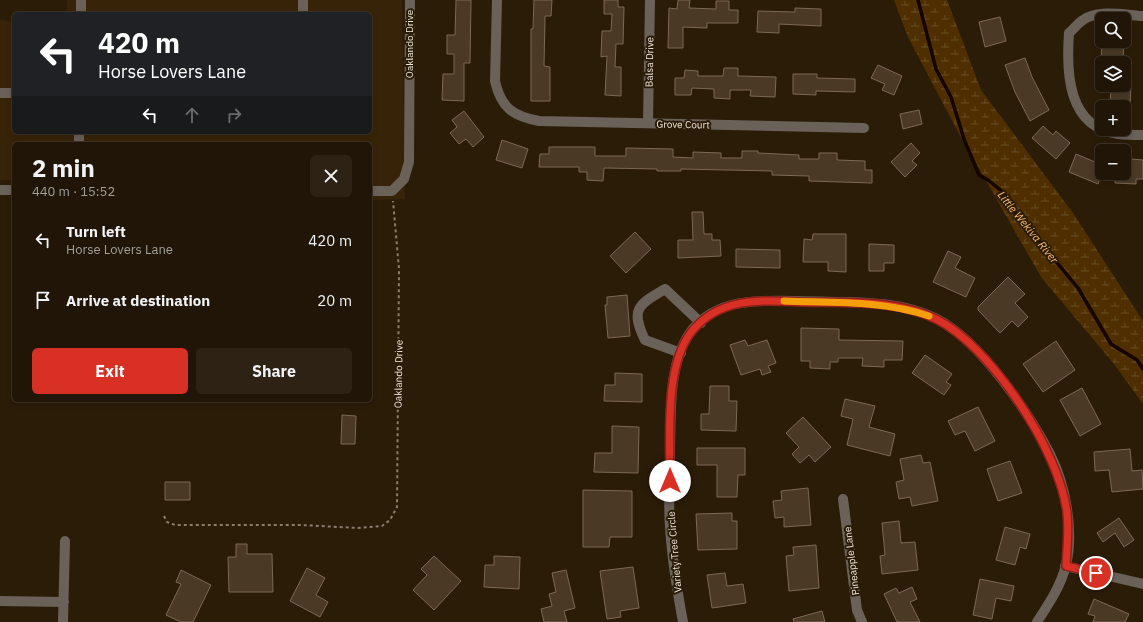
<!DOCTYPE html>
<html lang="en">
<head>
<meta charset="utf-8">
<style>
	body { margin:0; font-family:"IBM Plex Sans",sans-serif; background:#2d2214; color:#f1f3f6; height:100vh; display:flex; flex-direction:column; font-size:15px; white-space:nowrap }
	* { box-sizing:border-box; margin:0 }
	p { font-size:13px; color:#a29f9b }
	.icon { flex:none; width:22px; height:22px; fill:none; stroke:currentColor; stroke-width:2; stroke-linecap:round; stroke-linejoin:round }
	.map { position:relative; flex:1; overflow:hidden }
	.side { position:absolute; left:12px; top:142px; width:360px; height:260px; display:flex; flex-direction:column; background:#201506; border-radius:6px; box-shadow:0 2px 6px #0003,0 0 0 1px #3d3428 }
	.side>* { flex:none }
	.banner { position:absolute; left:12px; top:12px; width:360px; height:122px; border-radius:6px; box-shadow:0 2px 6px #0003,0 0 0 1px #3d3428; background:#202124; color:#fff; overflow:hidden }
	.fabs { position:absolute; left:1095px; top:12px; display:grid; gap:8px }
	.fabs a { display:grid; place-items:center; width:36px; height:36px; border-radius:6px; background:#201506; box-shadow:0 2px 6px #0003,0 0 0 1px #3d3428; font-size:20px }
	.pin { position:absolute; display:grid; place-items:center; width:34px; height:34px; color:#fff; margin:-17px; border:2px solid #fff; border-radius:50%; box-shadow:0 1px 4px #0007 }
	.me { position:absolute; width:44px; margin:-22px; rotate:0deg; stroke-linejoin:round; filter:drop-shadow(0 0 3px #0008) }
	.turn { display:flex; align-items:center; gap:14px; height:84px; padding:0 20px; font-size:18px }
	.turn .icon { width:52px; height:52px; stroke-width:2.5 }
	.turn b { display:block; font-size:28px; line-height:34px }
	.lanes { display:flex; align-items:center; height:38px; padding:0 20px; background:#0003; justify-content:center; gap:20px; direction:ltr }
	.lanes .off { opacity:.35 }
	.round { display:grid; place-items:center; flex:none; width:42px; height:42px; border-radius:6px; background:#2d2214 }
	.head { display:flex; align-items:center; justify-content:space-between; height:68px; padding:0 20px }
	h1 { font-size:24px; font-weight:800; line-height:30px }
	.button { display:flex; gap:8px; margin-top:auto; padding:8px 20px }
	.button a { flex:1; height:46px; border-radius:6px; background:#d93025; color:#fff; font-size:16px; font-weight:800; line-height:46px; text-align:center }
	.button a+a { background:#2d2214; color:#f1f3f6 }
	ul { padding:0; list-style:none }
	li { display:flex; align-items:center; gap:12px; height:60px; padding:0 20px }
	li div { flex:1 }
	li b { display:block; font-size:15px }
	li em { font-style:normal }
	.map>svg:first-child { display:block }
	.built { fill:#372308 }
	.wetland { fill:url(#wetland-marsh) }
	.lines { fill:none; stroke-linecap:round; stroke-linejoin:round }
	.stream { stroke:#140500; stroke-width:3.5 }
	.building { fill:#4a3925; stroke:#7c6954 }
	.path { stroke:#8a7d6d; stroke-width:2; stroke-dasharray:3 3; stroke-linecap:butt }
	.minor { stroke:#6a6158; stroke-width:10 }
	.route-casing { stroke:#8d1f18; stroke-width:10 }
	.route { stroke:#d93025; stroke-width:7 }
	.slow { stroke:#f59e0b; stroke-width:7 }
	.labels { text-anchor:middle; stroke-width:4; stroke-linejoin:round; paint-order:stroke }
	.street-label { font-size:10px; fill:#f2e7db; stroke:#2b1c08 }
	.water-label { font-size:11px; font-style:italic; fill:#fbbc71; stroke:#2b1c08 }
</style>
</head>
<body>
<div class="map">
<svg width="1143" height="622" viewBox="0 0 1143 622">
	<defs>
		<pattern id="wetland-marsh" width="20" height="14" patternUnits="userSpaceOnUse"><rect width="20" height="14" fill="#4f2f00"/><path d="M1 5h8M5 5V1M11 12h8M15 12V8" fill="none" stroke="#694d25"/></pattern>
	</defs>
	<rect width="100%" height="100%" fill="#2b1c08"/>
	<path class="built" d="M67,0h335l3,199 -35,1v-56h-356v36h-14v-160l14,1v111h356v-118h-303z"/>
	<path class="wetland" d="M894,0h53l34,90 92,123 70,108v83l-29,-40 -73,-87 -84,-147 -49,-93z"/>
	<g class="lines">
		<path class="stream" d="M918,0l18,69 15,28 13,42 15,36 9,5 15,12 11,19 64,77 33,56 26,16 6,9"/>
	</g>
	<path class="building" d="M456,0h15l-1,63h-6v38l-22,-1 1,-26h11v-20h-7v-19h8z
		M534,0h18l-1,16h-6l-1,50 6,1v34h-19v-72h2z
		M604,0h14v7h6l-1,37h-7l-1,23h6v29l-16,-1 2,-39 -6,1 1,-26h9l1,-17h-8z
		M678,0h12l-1,8 27,1v-8h13v9h9v13h-31v5l-24,-1v21h-15l1,-40 8,1z
		M795,8l26,1v17l-42,-2v9l-22,-1 1,-21 37,1z
		M1000,17l6,24 -21,6 -6,-25z
		M1102,41h22l-1,19h-6v3h-16z
		M1025,58l7,19 17,33 -19,11 -15,-29 -10,-27z
		M878,65l24,11 -8,19 -12,-5 3,-6 -14,-6z
		M724,68h14v8l38,1 -1,20 -25,-1 1,-6h-21v9l-16,-1v-9l-22,-1 -1,7h-16v-17h9l1,-8 13,1v5h25z
		M793,74h24v4l38,1v13l-39,-1v4l-23,-1z
		M1111,85h20l-1,22 -20,-1z
		M919,110l3,14 -19,5 -3,-15z
		M464,111l20,26 -11,10 -7,-8 -7,5 -9,-11 7,-6 -5,-7z
		M1043,126l10,9 3,-4 14,12 -14,16 -24,-21z
		M502,140l26,9 -6,19 -26,-8z
		M911,143l9,10 -8,8 5,4 -12,12 -14,-15z
		M549,147h46v9h31v-8l47,1v8l20,1v-6l28,1v5h21v-7h16v2l41,2v4h20v-6h18v7l28,1v9h7v13l-63,-2v-5l-37,-1v-4l-91,-2v2h-24v-2l-53,-1 -1,13 -16,-1v-8h-8v-5h-40l1,-13h9z
		M1076,154l26,11v8l-4,11 -29,-12z
		M1131,159l12,1v19h-7v5l-21,-1v-10h9v-7l7,1z
		M692,212h11l1,22h8v6h8l1,16 -43,2v-18h15z
		M635,232l16,17 -25,24 -16,-17z
		M813,234h33v38l-18,-1v-9h-25l1,-23 8,1z
		M869,244l25,1v18h-10v8h-15z
		M736,249l44,1v18l-44,-1z
		M948,251l13,6 -6,11 20,10 -9,19 -33,-15z
		M1008,277l17,17 -10,9 13,14 -10,10 -6,-6 -12,12 -22,-23v-3z
		M627,295l3,41 -22,2 -3,-33h2v-8z
		M801,328l38,1v11l64,1 -1,19h-18v7l-22,-1 1,-8h-25v4h-8v7l-20,-1v-7h-9z
		M745,340l3,6 19,-6 9,23 -8,3 3,6 -9,3 -2,-6 -19,6 -11,-30z
		M1056,341l19,29 -32,22 -20,-28z
		M925,355l27,19 -6,8 5,3 -7,10 -32,-22z
		M615,373l27,1v28l-38,-1 1,-16h10z
		M710,386h19v15h8l-1,30 -35,-1v-16h8z
		M1082,388l19,36 -21,12 -20,-36z
		M845,399l30,7 -6,21 26,7 -5,22 -43,-11 6,-26 -12,-3z
		M978,407l17,34 -20,10 -10,-20 -10,4 -7,-14z
		M342,415l14,1 -1,28h-14z
		M803,417l28,30 -16,15 -6,-7 -9,8 -8,-9 7,-7 -13,-14z
		M612,426l27,1 -1,46 -44,-1 1,-19h17z
		M697,448h48v27h-7l-1,22h-20v-32h-20z
		M1130,449l2,22 10,-1 1,19 -31,3 -3,-22 -14,1 -1,-19z
		M921,455l2,8 7,-1 8,39 -26,5 -2,-9 -11,2 -3,-17 8,-2 -4,-21z
		M1010,461l12,32 -24,8 -11,-32z
		M165,482h25v18h-25z
		M808,488l3,37 -27,2v-10l-9,1 -2,-17 9,-1 -1,-9z
		M583,490l49,1v46h-22l-1,10h-26z
		M732,513v8h5v28l-39,1 -2,-36z
		M1119,518l15,22 -10,7 -9,-14 -12,9 -6,-9z
		M899,521l2,22 14,-1 3,28 -36,4 -2,-18 5,-1 -3,-32z
		M1005,527l25,7 -4,15 -6,-2 -5,18 -19,-5z
		M236,544h11v10h25l1,38h-44l-1,-35h8z
		M816,545l3,43 -30,3 -3,-35 8,-1 -1,-8z
		M434,556l27,25 -27,29 -21,-20 14,-15 -6,-6z
		M494,556l26,1 -1,32 -35,-2 1,-22h9z
		M633,567l6,41 -19,3 1,6 -14,2 -7,-48z
		M307,568l18,10 -9,17 12,7 -8,15 -30,-16z
		M181,570l30,15 -18,37h-12l-15,-7 15,-31 -5,-2z
		M566,570l9,38 -11,3 3,11h-23l-3,-13 11,-3 -3,-12 7,-2 -4,-19z
		M725,573l2,13 16,-2 3,19 -34,5 -5,-33z
		M980,579l34,7 -3,15 -15,-3 -4,21 -19,-4z
		M912,587l5,12 -7,3 10,20h-23l-13,-28 12,-6 3,5z
		M1094,599l35,15 -4,8h-32l2,-6 -7,-2z
		M822,611l3,11h-31l-1,-3z"/>
	<g class="lines">
		<path class="path" d="M164,516l3,6 8,3h126l57,3 24,-2 8,-6 7,-13 2,-238 -6,-68"/>
		<path class="minor" d="M303,0v14
			M497,0l-2,81c6,27 18,35 44,40l325,7
			M81,14v-14
			M1143,16c-18,-1 -44,-7 -60,4 -5,3 -9,9 -14,13 -3,41 -1,94 49,101 8,1 17,1 25,1
			M0,93h14
			M648,123l2,-123
			M79,144v-12
			M0,190h14
			M370,191h22l12,-12 5,-17 1,-162
			M681,353l-36,-13c-15,-31 -7,-35 20,-51l36,34
			M843,499l14,111 5,12
			M1065,566l78,18
			M0,601l64,1
			M63,622l2,-81
			M683,622c-6,-32 -11,-63 -13,-95 -2,-26 0,-52 0,-78 1,-36 -2,-88 22,-119 26,-32 68,-30 106,-29 45,2 97,-3 139,18 44,23 90,91 113,135 16,32 24,77 16,111 -5,21 -18,40 -29,57"/>
	</g>
	<g class="lines">
		<defs>
			<path id="route" d="M670,481c0,-41 -6,-118 23,-151 28,-33 68,-30 108,-28 44,1 95,-3 135,17 55,27 124,133 131,194 2,18 0,35 -1,53l30,7"/>
		</defs>
		<use href="#route" class="route-casing"/>
		<use href="#route" class="route"/>
		<path class="slow" d="M784,301c48,2 98,-1 145,15"/>
	</g>
	<g class="labels">
		<g class="street-label">
			<text transform="translate(409 44) rotate(-90)" y="4">Oaklando Drive</text>
			<text transform="translate(649 62) rotate(-89)" y="4">Balsa Drive</text>
			<text transform="translate(683 124) rotate(1)" y="4">Grove Court</text>
			<text transform="translate(398 374) rotate(-89)" y="4">Oaklando Drive</text>
			<text transform="translate(674 552) rotate(-95)" y="4">Variety Tree Circle</text>
			<text transform="translate(851 561) rotate(-97)" y="4">Pineapple Lane</text>
		</g>
		<g class="water-label">
			<text transform="translate(1028 227) rotate(51)" y="4">Little Wekiva River</text>
		</g>
	</g>
</svg>
<div class="fabs">
<a><svg class="icon" aria-label="search" viewBox="0 0 24 24"><circle cx="10" cy="10" r="6"/><path d="M15 15l6 6"/></svg></a>
<a><svg class="icon" aria-label="layers" viewBox="0 0 24 24"><path d="M12 4l9 5-9 5-9-5zM3 14l9 5 9-5"/></svg></a>
<a>+</a>
<a>−</a>
</div>
<div class="pin" style="left:1096px;top:573px;background:#d93025"><svg class="icon" aria-label="arrive" viewBox="0 0 24 24"><path d="M6 21V4h12l-3 4 3 4H6"/></svg></div>
<svg class="me" style="left:670px;top:481px" viewBox="-20 -20 40 40"><circle r="19" fill="#fff"/><path d="M0-13L10 11 0 6-10 11z" fill="#d93025"/></svg>
<div class="banner">
<div class="turn"><svg class="icon" aria-label="left" viewBox="0 0 24 24"><path d="M17 20v-9H6M10 6l-5 5 5 5"/></svg><div><b>420 m</b>Horse Lovers Lane</div></div>
<div class="lanes"><svg class="icon" aria-label="left" viewBox="0 0 24 24"><path d="M17 20v-9H6M10 6l-5 5 5 5"/></svg><svg class="icon off" aria-label="ahead" viewBox="0 0 24 24"><path d="M12 20V5M6 11l6-6 6 6"/></svg><svg class="icon off" aria-label="right" viewBox="0 0 24 24"><path d="M7 20v-9h11M14 6l5 5-5 5"/></svg></div>
</div>
<section class="side">
<div class="head"><div><h1>2 min</h1><p>440 m · 15:52</p></div><a class="round"><svg class="icon" aria-label="close" viewBox="0 0 24 24"><path d="M6 6l12 12M18 6L6 18"/></svg></a></div>
<ul>
<li><svg class="icon" aria-label="left" viewBox="0 0 24 24"><path d="M17 20v-9H6M10 6l-5 5 5 5"/></svg><div><b>Turn left</b><p>Horse Lovers Lane</p></div><em>420 m</em></li>
<li><svg class="icon" aria-label="arrive" viewBox="0 0 24 24"><path d="M6 21V4h12l-3 4 3 4H6"/></svg><div><b>Arrive at destination</b></div><em>20 m</em></li>
</ul>
<div class="button"><a>Exit</a><a>Share</a></div>
</section>
</div>
</body>
</html>
